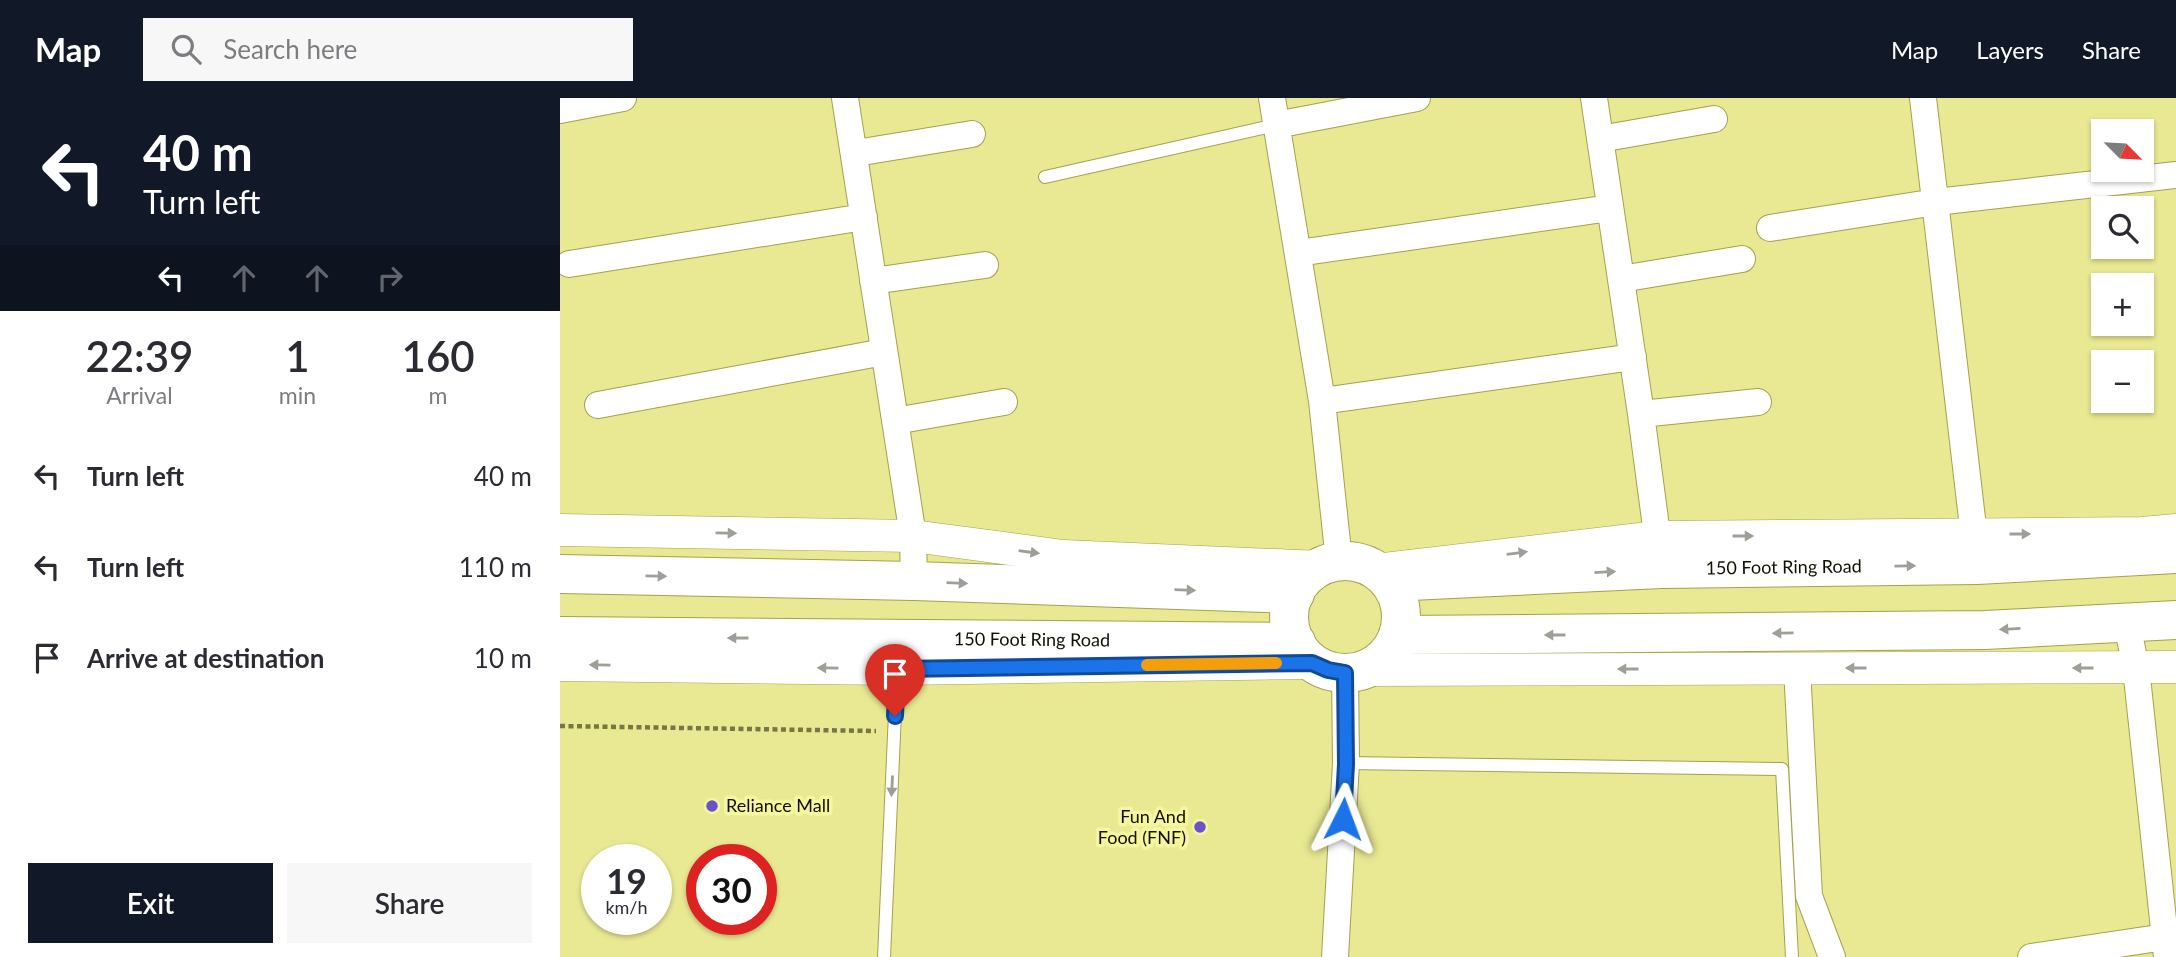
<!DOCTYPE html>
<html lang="en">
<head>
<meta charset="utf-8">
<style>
	body { margin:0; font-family:Lato,sans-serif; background:#f7f7f7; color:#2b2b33; height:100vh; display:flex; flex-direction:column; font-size:26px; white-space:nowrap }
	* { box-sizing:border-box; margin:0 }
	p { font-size:23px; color:#7c7c81 }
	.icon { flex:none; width:38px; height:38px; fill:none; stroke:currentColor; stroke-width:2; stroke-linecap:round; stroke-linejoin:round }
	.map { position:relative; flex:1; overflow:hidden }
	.details { display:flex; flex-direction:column; background:#fff; width:560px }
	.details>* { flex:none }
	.hud { background:#111827; color:#fff; overflow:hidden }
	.needle { width:46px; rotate:114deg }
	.fabs { position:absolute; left:1531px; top:21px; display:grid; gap:14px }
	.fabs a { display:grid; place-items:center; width:63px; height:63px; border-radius:0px; background:#fff; box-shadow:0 2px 5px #0004; font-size:35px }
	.speed { position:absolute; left:21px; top:746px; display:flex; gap:14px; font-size:35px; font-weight:700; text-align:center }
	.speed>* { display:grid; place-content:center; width:91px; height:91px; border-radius:50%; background:#fff; box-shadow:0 2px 5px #0004; line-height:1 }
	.speed small { font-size:18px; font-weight:400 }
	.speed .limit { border:10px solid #d22; background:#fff; color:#111 }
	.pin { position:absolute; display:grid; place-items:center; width:60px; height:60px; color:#fff; margin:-72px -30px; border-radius:50% 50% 50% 0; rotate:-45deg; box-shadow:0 0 7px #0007 }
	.pin .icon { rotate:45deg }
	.me { position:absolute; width:77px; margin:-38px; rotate:3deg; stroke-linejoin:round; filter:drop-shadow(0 0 5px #0008) }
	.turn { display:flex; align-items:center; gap:24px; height:147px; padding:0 28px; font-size:32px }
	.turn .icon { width:91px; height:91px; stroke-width:2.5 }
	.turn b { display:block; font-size:49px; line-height:60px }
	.lanes { display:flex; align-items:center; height:66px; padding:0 28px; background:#0003; justify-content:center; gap:35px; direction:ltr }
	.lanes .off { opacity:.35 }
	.eta { display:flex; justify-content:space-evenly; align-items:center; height:119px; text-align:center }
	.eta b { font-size:42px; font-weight:600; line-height:49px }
	.action { display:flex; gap:14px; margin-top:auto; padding:14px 28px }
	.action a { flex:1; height:80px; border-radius:0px; background:#111827; color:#fff; font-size:28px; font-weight:600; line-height:80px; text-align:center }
	.action a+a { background:#f7f7f7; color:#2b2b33 }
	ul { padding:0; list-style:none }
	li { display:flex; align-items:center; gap:21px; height:91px; padding:0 28px }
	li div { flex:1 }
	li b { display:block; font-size:26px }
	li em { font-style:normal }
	header { display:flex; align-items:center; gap:42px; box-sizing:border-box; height:98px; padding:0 35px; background:#111827; color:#fff }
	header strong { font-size:33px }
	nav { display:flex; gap:38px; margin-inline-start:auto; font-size:24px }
	.search { width:490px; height:63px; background:#f7f7f7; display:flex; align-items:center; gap:18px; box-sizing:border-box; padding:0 24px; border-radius:0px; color:#7c7c81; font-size:26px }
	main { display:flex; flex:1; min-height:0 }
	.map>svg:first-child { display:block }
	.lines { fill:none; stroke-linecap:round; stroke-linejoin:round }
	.service-casing { stroke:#a3a24c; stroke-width:14 }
	.minor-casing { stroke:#a3a24c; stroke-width:28 }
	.tertiary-casing { stroke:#a3a24c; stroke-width:33 }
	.trunk-casing { stroke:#a3a24c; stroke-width:40 }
	.path { stroke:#777746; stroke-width:4.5; stroke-dasharray:5 3.5; stroke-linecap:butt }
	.service { stroke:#fff; stroke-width:12 }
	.minor { stroke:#fff; stroke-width:26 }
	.tertiary { stroke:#fff; stroke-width:32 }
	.trunk { stroke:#fff; stroke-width:38 }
	.oneway { fill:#9f9f99 }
	.route-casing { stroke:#114b97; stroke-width:18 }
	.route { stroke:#1a73e8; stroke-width:12 }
	.slow { stroke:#f59e0b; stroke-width:12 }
	.poi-dot { fill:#6b51cb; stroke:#f6f69f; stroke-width:2.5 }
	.labels { text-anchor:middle; stroke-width:7; stroke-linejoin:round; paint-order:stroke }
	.street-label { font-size:18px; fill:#100f00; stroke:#f6f69f }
	.poi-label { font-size:18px; fill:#100f00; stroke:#f6f69f; text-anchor:start }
</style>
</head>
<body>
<header>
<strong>Map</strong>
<div class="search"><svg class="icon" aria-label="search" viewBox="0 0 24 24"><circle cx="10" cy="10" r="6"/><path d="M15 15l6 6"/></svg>Search here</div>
<nav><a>Map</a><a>Layers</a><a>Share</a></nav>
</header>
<main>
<section class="details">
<div class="hud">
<div class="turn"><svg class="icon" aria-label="left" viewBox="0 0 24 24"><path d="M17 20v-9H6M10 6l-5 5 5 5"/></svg><div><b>40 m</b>Turn left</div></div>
<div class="lanes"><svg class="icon" aria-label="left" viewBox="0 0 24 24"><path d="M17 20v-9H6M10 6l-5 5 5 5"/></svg><svg class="icon off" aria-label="ahead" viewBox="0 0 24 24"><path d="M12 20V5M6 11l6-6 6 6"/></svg><svg class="icon off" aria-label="ahead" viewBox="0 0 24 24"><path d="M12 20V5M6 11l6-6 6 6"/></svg><svg class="icon off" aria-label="right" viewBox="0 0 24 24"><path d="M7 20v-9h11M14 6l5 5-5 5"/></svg></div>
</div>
<div class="eta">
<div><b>22:39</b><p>Arrival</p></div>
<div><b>1</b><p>min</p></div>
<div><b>160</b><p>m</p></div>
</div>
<ul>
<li><svg class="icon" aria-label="left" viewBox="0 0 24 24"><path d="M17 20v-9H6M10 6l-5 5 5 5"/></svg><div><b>Turn left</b></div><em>40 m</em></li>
<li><svg class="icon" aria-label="left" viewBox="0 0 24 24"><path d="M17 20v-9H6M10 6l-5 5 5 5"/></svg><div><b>Turn left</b></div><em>110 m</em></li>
<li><svg class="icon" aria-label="arrive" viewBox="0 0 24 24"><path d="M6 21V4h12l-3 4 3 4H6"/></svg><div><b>Arrive at destination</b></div><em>10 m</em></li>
</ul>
<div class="action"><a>Exit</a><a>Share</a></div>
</section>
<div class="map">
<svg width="1616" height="859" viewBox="0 0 1616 859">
	<rect width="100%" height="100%" fill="#e8e992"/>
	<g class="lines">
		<defs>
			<path id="service" d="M485,79l231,-52
				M786,665l436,6 10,188
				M324,859l13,-288"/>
			<path id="minor" d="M285,0l68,438 1,45
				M712,0l50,303 17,160
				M1034,0l47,316 19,143
				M1363,0l53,455
				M0,12l63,-12
				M716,27l141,-27
				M1040,41l114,-20
				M296,55l116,-19
				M1210,130l166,-26 240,-27
				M738,155l312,-45
				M9,166l295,-47
				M1061,181l121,-20
				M313,183l112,-16
				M762,303l311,-44
				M38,307l286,-53
				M1081,316l117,-12
				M335,323l109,-19
				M1567,526l9,44 31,289
				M1237,570l12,228 23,61
				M775,859l11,-194 -1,-90
				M1471,859l134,-20"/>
			<path id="tertiary" d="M0,432l353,6 150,20 258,11
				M816,472l281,-33 485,-4 34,-3
				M0,567l337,4 415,-6
				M802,572l814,-3"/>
			<g id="trunk">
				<circle cx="785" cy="519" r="56"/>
				<path d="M0,476l354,7 381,13"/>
				<path id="s1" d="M830,484l271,-13 316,-4 199,-11"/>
				<path d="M838,537l587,-5 191,-10"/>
				<path id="s2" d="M0,538l736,6"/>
			</g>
		</defs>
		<use href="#service" class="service-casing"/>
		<use href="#minor" class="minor-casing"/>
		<use href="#tertiary" class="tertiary-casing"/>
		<use href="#trunk" class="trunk-casing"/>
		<path class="path" d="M0,628l316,5"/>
		<use href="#service" class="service"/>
		<use href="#minor" class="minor"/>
		<use href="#tertiary" class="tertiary"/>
		<use href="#trunk" class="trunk"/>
	</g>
	<defs><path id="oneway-solid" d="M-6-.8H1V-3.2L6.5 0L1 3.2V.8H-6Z" transform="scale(1.75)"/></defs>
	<g class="oneway">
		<use href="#oneway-solid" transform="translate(166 435) rotate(1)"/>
		<use href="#oneway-solid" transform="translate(1460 436)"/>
		<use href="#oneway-solid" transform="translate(1183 438)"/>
		<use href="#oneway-solid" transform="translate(469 454) rotate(8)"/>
		<use href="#oneway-solid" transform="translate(957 455) rotate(-7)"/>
		<use href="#oneway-solid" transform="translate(1345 468) rotate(-1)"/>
		<use href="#oneway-solid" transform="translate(1045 474) rotate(-3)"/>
		<use href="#oneway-solid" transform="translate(96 478) rotate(1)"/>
		<use href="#oneway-solid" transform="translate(397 485) rotate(2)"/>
		<use href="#oneway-solid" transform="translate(625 492) rotate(2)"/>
		<use href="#oneway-solid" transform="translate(1450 531) rotate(177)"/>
		<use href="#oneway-solid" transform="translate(1223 535) rotate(179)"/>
		<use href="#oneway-solid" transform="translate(995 537) rotate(180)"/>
		<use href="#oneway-solid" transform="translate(178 540) rotate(-180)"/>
		<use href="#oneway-solid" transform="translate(40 567) rotate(-179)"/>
		<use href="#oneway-solid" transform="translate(268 570) rotate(-179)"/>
		<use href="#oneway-solid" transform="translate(1296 570) rotate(-180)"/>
		<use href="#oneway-solid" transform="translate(1523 570) rotate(-180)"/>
		<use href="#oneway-solid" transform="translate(1068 571) rotate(180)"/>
		<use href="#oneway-solid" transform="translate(332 688) rotate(93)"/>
	</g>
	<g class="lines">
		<defs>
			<path id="route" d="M335,618l2,-47 415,-6 16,7 17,3 1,91 -3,55"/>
		</defs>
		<use href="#route" class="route-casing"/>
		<use href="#route" class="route"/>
		<path class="slow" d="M587,567l129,-2"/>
	</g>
	<g class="poi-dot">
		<circle cx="152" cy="708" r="7"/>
		<circle cx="640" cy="729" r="7"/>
	</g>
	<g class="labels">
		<g class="street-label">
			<text dy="6" stroke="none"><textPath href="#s1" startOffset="394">150 Foot Ring Road</textPath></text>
			<text dy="6" stroke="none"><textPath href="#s2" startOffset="472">150 Foot Ring Road</textPath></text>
		</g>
		<g class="poi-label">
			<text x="166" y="714">Reliance Mall</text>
			<text x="626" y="725" text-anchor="end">Fun And<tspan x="626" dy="21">Food (FNF)</tspan></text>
		</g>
	</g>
</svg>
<div class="fabs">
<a><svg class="needle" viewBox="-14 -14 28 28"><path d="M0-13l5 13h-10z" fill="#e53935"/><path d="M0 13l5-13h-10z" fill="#7c7c81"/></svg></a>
<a><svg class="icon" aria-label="search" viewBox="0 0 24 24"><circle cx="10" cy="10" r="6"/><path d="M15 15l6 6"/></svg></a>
<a>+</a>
<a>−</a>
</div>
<div class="speed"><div>19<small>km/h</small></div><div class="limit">30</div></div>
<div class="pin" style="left:335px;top:618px;background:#d93025"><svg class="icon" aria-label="arrive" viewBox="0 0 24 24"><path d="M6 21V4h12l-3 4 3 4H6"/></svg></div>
<svg class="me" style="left:783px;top:721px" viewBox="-20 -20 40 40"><path d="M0-17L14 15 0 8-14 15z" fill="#1a73e8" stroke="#fff" stroke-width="4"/></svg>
</div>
</main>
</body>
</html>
